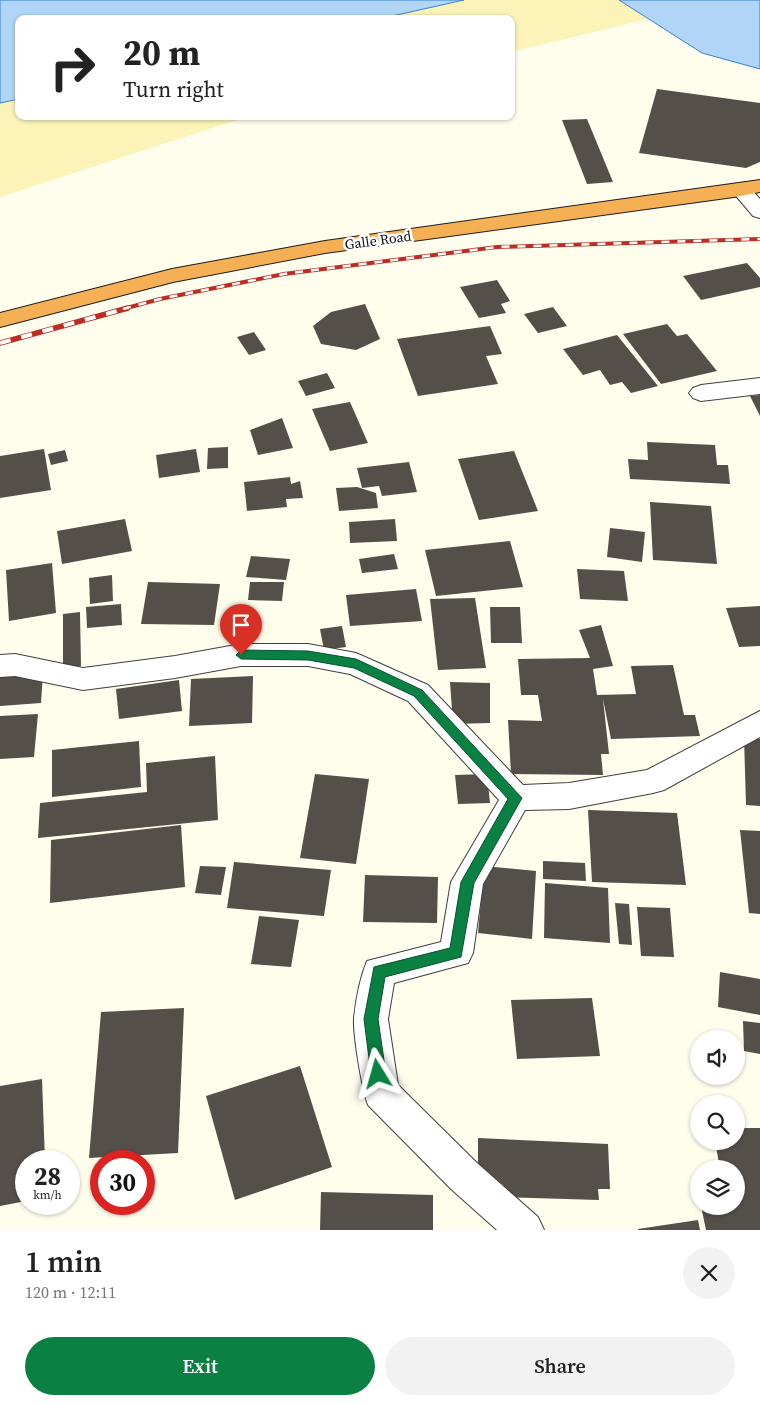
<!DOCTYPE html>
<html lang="en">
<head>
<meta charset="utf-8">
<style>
	body { margin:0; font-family:"Source Serif 4",serif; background:#f2f2f2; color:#222; height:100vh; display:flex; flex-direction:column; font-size:19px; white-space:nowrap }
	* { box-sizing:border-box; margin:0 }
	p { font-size:16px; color:#767676 }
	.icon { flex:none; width:28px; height:28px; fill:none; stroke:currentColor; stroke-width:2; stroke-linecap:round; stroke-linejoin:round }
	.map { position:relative; height:1230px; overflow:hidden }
	.drawer { display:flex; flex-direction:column; background:#fff; flex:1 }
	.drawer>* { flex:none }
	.guide { position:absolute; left:15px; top:15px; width:500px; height:105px; border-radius:10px; box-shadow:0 1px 4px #0004; background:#fff; color:#222; overflow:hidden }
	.controls { position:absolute; left:690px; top:1030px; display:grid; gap:10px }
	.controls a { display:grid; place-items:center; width:55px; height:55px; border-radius:50%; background:#fff; box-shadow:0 1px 4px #0004; font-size:25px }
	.speed { position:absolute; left:15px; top:1150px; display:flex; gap:10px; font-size:25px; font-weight:700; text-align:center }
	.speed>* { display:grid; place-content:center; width:65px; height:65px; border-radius:50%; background:#fff; box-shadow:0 1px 4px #0004; line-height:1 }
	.speed small { font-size:12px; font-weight:400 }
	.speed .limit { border:8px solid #d22; background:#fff; color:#111 }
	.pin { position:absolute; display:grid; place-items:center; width:42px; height:42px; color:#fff; margin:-51px -21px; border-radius:50% 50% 50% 0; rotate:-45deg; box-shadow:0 0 5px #0007 }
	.pin .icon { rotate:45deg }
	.me { position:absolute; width:55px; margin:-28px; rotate:352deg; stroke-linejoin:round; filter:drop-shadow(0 0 4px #0008) }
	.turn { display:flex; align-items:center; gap:18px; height:105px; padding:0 25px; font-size:22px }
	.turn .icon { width:65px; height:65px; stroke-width:2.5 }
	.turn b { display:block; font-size:35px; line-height:42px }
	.round { display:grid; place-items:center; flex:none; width:52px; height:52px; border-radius:26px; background:#f2f2f2 }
	.headline { display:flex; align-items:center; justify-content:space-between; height:85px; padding:0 25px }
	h1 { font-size:30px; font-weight:600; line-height:38px }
	.primary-button { display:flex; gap:10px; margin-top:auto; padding:10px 25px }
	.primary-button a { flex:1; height:58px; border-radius:30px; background:#0b8043; color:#fff; font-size:20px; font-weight:600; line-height:58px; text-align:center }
	.primary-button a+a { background:#f2f2f2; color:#222 }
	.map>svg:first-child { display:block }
	.sand { fill:#fbf3b8 }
	.water { fill:#b1d5f6; stroke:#3782ce }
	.building { fill:#554f49 }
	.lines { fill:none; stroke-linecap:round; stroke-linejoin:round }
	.minor-casing { stroke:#3f3f3f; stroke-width:2 }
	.highway-casing { stroke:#1d1d1d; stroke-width:2 }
	.minor { fill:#fff; fill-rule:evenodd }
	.highway { fill:#f5af54; fill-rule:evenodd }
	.rail-far1-casing { stroke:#bd2d24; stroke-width:4 }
	.rail-casing { stroke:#bd2d24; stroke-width:5.5 }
	.rail-far1 { stroke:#fff; stroke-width:2.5; stroke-dasharray:8; stroke-linecap:butt }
	.rail { stroke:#fff; stroke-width:4; stroke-dasharray:11; stroke-linecap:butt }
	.route { fill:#0b8043; stroke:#07532c }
	.labels { text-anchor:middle; stroke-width:5; stroke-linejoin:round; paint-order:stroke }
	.far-street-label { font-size:14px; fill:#0c0c0c; stroke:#fff }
</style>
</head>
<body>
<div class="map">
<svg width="760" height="1230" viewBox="0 0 760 1230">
	<rect width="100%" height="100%" fill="#fffdec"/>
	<path class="sand" d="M464,0h155l29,19 -137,33v-33h-132z
		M19,99v17h230l-249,81v-94z"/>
	<path class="water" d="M0,0h464l-85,19h-360v80l-19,4z
		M619,0h141v69l-58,-16z"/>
	<path class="building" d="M657,89l103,14v59l-14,6 -107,-15z
		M587,119l26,63 -26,2 -25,-64z
		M747,263l13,15v9l-59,13 -18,-24z
		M497,280l13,21 -9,3 5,9 -27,5 -19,-31z
		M365,304l15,35 -24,11 -35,-6 -8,-18 18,-14z
		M553,307l14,19 -29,7 -14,-19z
		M667,324l10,12 10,-2 30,37 -56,13 -38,-50z
		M490,326l12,28 -16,2 12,28 -80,12 -21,-57z
		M254,332l12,18 -17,5 -12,-18z
		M617,335l41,51 -27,7 -9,-11 -12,3 -10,-15 -17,5 -20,-26z
		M327,373l8,15 -29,8 -8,-15z
		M760,395v21l-10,-20z
		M350,402l18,41 -38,8 -18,-42z
		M282,418l11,30 -35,7 -8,-25z
		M647,442l68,3 2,20h11l2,19 -100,-5 -2,-20 20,1z
		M228,447v21l-21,1 1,-21z
		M44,449l7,41 -51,8v-42z
		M196,449l4,23 -41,6 -3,-23z
		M65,450l3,11 -17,4 -3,-11z
		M514,451l24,60 -59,9 -21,-61z
		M409,462l8,30 -35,4 -3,-10 -17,2 -5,-20z
		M290,477l1,7 9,-3 3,17 -17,1 1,8 -40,4 -3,-29z
		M357,487l19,6 2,15 -39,3 -3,-23z
		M650,502l61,4 6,58 -64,-4z
		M125,519l7,32 -70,13 -5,-33z
		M395,519l2,22 -47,2 -1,-21z
		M610,528l35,4 -3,30 -35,-5z
		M510,541l13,46 -87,9 -11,-46z
		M394,554l4,15 -36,4 -3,-14z
		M251,556l39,3 -4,21 -40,-3z
		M52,563l4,50 -47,8 -3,-51z
		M577,569l47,2 4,30 -48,-2z
		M112,575l1,26 -23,3 -1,-26z
		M148,582l72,2 -6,41 -73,-1z
		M250,582h34l-2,19 -34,-1z
		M416,589l6,32 -72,5 -4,-31z
		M475,598l11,70 -48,2 -8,-71z
		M121,604l1,21 -35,3 -1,-21z
		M760,606v40l-21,1 -13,-39z
		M490,607h30l2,36h-31z
		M80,612l1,54 -18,2v-54z
		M601,625l12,41 -20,3 4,26 39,-1 -5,-28 42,-1 11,50h11l5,21 -89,3 -8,-40 6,55h-8l2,21 -92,-1 -3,-54 34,1 -4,-26h-17l-3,-36 72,-1 -11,-28z
		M342,626l4,21 -22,3 -4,-21z
		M43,673l-2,30 -41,3v-30z
		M253,676l-1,47 -63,3 2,-47z
		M179,680l3,31 -63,8 -3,-30z
		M450,682l40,1v40l-37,1z
		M38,714l-4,43 -34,2v-43z
		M744,737l16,2v67l-14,-1z
		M139,741l2,46 -89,10v-47z
		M215,756l3,64 -180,18 2,-35 107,-11 -1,-29z
		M315,774l54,5 -13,85 -56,-6z
		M487,774l3,29 -32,1 -3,-29z
		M588,810l89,3 9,72 -94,-3z
		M181,825l4,62 -135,16 1,-63z
		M740,830l20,1v83l-11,-1z
		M543,861l42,2 1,18 -43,-2z
		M234,862l97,8 -7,46 -97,-8z
		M200,866l26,1 -5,28 -26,-2z
		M484,866l52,5 -4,68 -54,-6z
		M365,875l73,2 -1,46 -74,-1z
		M545,883l63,5 2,55 -66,-5z
		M615,903l14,1 3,41 -13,-1z
		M637,907l33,1 4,49 -33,-1z
		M259,916l40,4 -8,47 -40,-3z
		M720,972l40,7v36l-42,-8z
		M592,998l8,58 -83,3 -6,-59z
		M184,1008l-6,145 -89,5 12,-146z
		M743,1021l17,2v31l-16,-3z
		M300,1066l32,101 -97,33 -29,-104z
		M42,1079l3,82h-19v40l-26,5v-120z
		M736,1128h24v102h-54l-5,-24h35v-37h-16l-5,-28h21z
		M478,1138l130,6 2,45h-12l1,11 -95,-3 -1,-13 -25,-1z
		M321,1192l112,3v35h-113z
		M698,1220l2,10h-62v-1z"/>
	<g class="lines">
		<defs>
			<path id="minor" d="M741,184l7,2 12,13v19l-7,-2 -22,-26 3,-4z
				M760,378v16l-59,7 -8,-3 -4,-5 4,-5 8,-3z
				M241,644h67l48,9 72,32 95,100 46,-2 78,-13 113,-59v26l-96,53 -11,3 -84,16 -44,1 -42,74 -10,69 -5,10 -74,20 -6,36 10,66 79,78 61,54 6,13h-47l-46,-41 -83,-84c-6,-16 -15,-70 -14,-87 2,-19 6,-40 13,-57l74,-19 10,-60 48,-82 -91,-99 -58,-27 -42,-8h-67l-66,12 -92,12 -68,-14 -15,1v-22l15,-1 68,14 92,-12z"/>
			<path id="highway" d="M760,180v12l-19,4 -416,57 -152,29 -173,45v-14l172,-44 153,-28z"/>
		</defs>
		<use href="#minor" class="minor-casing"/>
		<use href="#highway" class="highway-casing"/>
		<use href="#minor" class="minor"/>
		<use href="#highway" class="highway"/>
		<defs>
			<path id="rail-far1" d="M123,309l37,-10 124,-25 213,-27 263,-8"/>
			<path id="rail" d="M0,343l128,-35"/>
		</defs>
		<use href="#rail-far1" class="rail-far1-casing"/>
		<use href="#rail" class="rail-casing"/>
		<use href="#rail-far1" class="rail-far1"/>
		<use href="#rail" class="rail"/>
	</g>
	<path class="route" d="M241,650l67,1 48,8 66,31 100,108 -48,85 -13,74 -76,20 -7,42 8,55 -2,5 -6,2 -5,-2 -2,-5 -7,-55 10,-52 76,-19 11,-66 47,-83 -94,-103 -60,-28 -46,-8 -67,-1 -5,-4z"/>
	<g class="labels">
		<g class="far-street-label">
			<text transform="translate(378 240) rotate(-8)" y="5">Galle Road</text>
		</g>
	</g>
</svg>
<div class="controls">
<a><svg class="icon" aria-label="sound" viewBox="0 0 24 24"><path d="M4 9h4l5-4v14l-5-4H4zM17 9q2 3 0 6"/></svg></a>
<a><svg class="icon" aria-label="search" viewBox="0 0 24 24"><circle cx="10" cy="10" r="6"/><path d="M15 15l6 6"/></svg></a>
<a><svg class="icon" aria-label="layers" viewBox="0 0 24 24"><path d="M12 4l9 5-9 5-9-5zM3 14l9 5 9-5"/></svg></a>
</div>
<div class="speed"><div>28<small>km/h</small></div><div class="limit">30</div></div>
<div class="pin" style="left:241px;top:655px;background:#d93025"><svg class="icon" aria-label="arrive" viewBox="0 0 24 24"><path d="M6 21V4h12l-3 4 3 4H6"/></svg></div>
<svg class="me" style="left:378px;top:1074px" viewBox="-20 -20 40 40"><path d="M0-17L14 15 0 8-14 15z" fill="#0b8043" stroke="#fff" stroke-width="4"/></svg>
<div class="guide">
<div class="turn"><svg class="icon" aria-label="right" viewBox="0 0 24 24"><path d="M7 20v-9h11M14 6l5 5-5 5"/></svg><div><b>20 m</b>Turn right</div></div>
</div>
</div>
<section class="drawer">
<div class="headline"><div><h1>1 min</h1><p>120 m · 12:11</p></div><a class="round"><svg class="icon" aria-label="close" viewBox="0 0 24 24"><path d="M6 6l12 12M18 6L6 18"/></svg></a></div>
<div class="primary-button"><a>Exit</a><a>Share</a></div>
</section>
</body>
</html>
